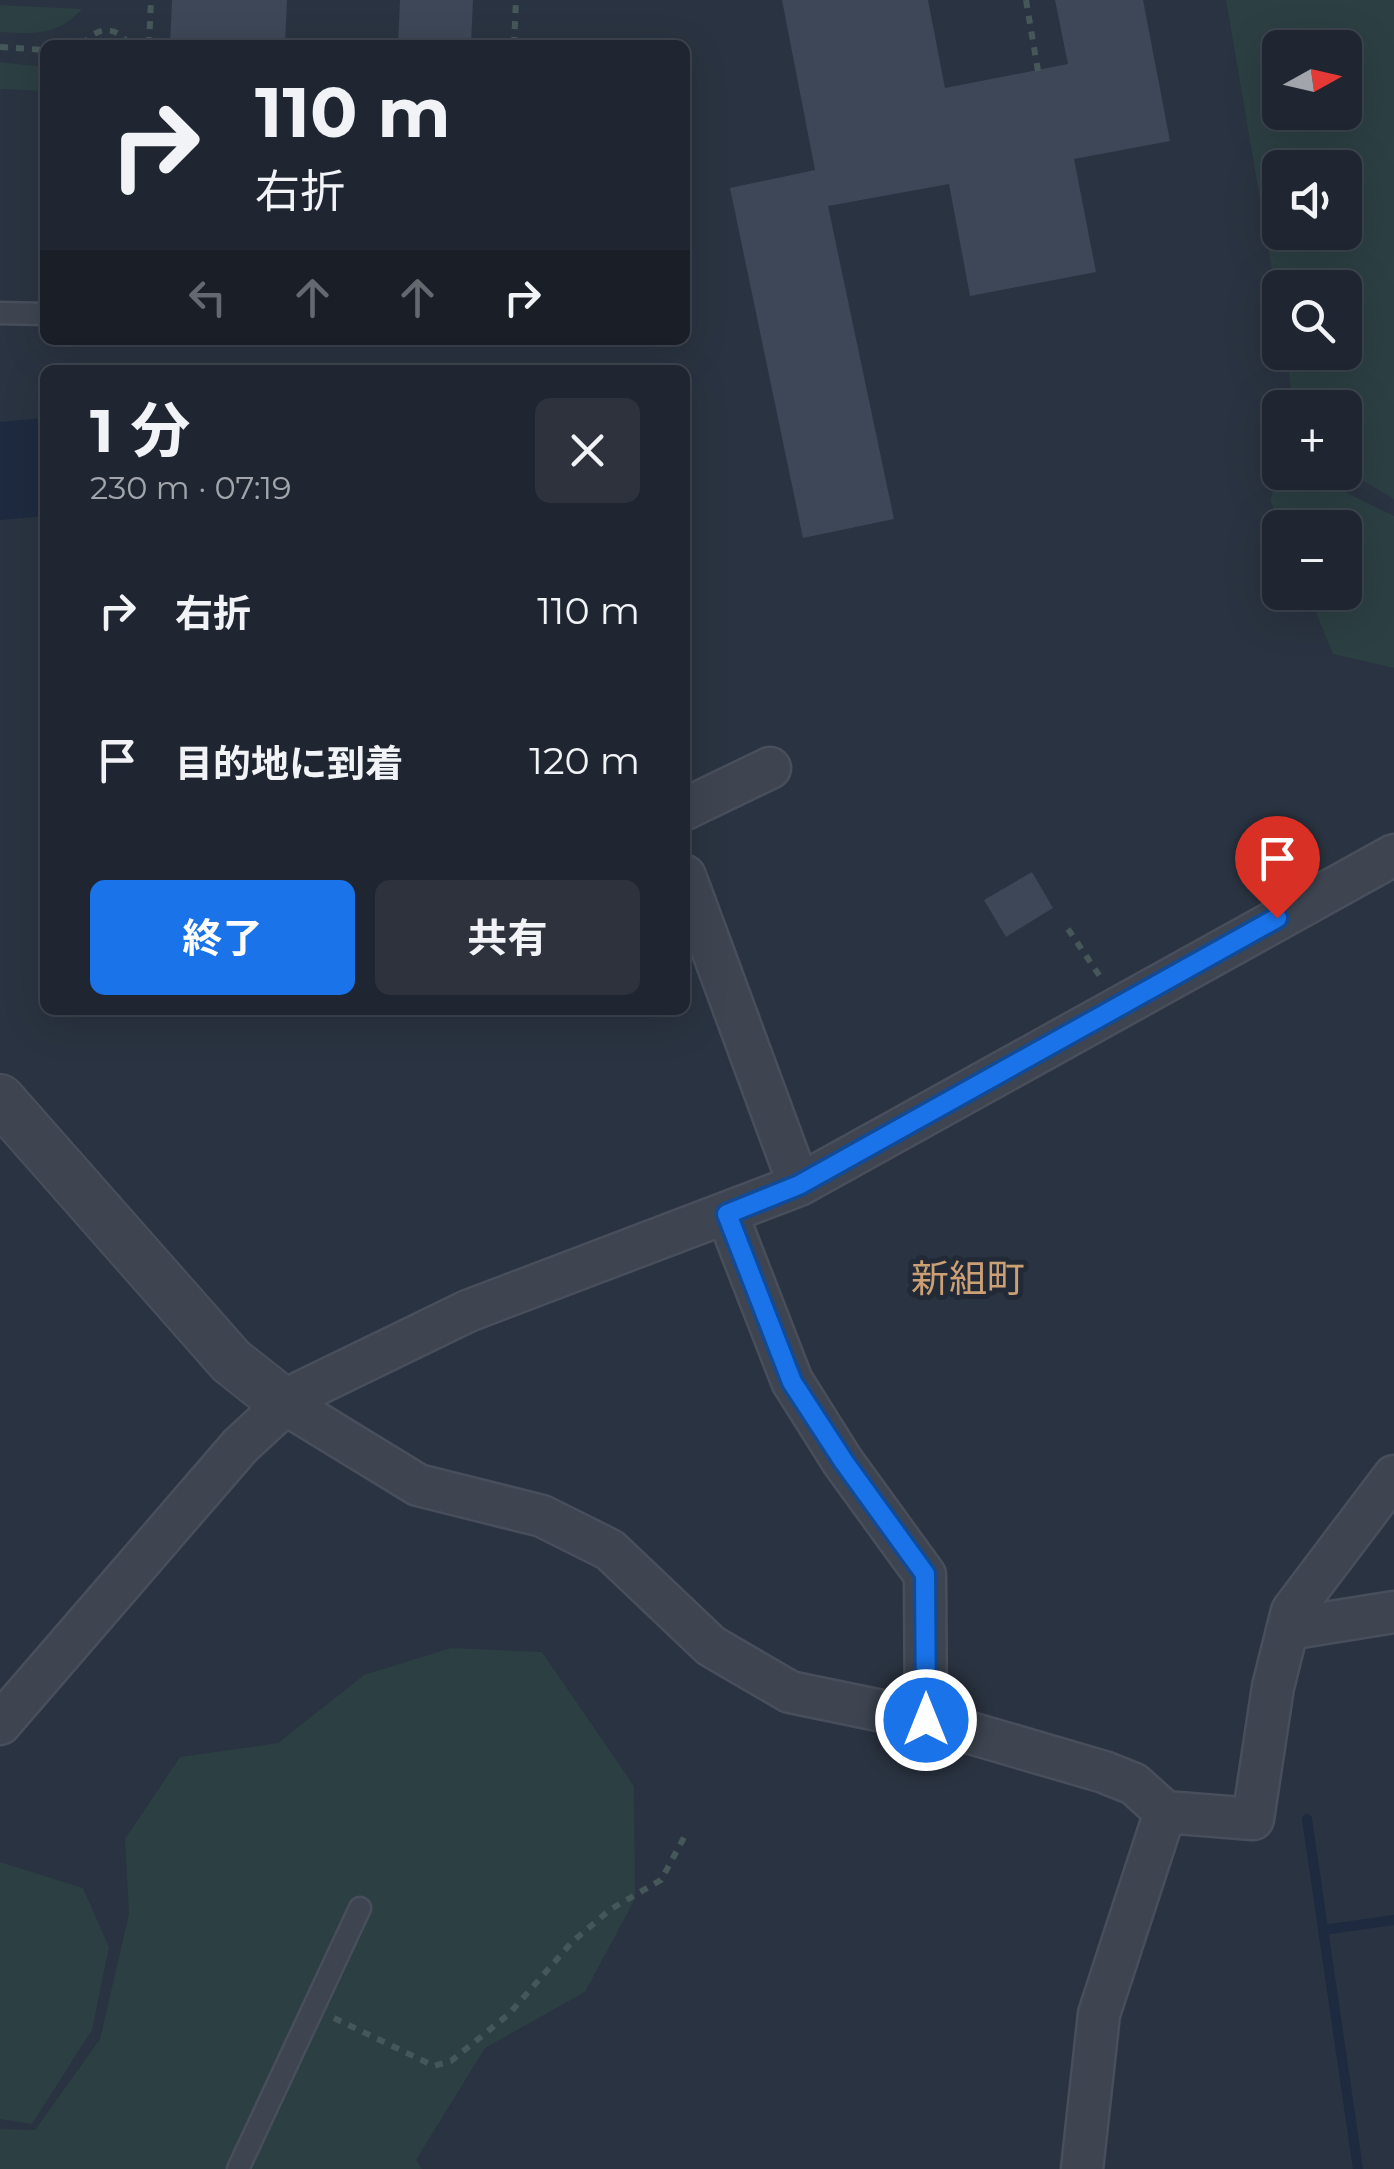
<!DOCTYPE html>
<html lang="ja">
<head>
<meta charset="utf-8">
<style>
	body { margin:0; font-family:Montserrat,"Noto Sans JP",sans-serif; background:#2d323d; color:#f1f3f6; height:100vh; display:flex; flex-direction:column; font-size:38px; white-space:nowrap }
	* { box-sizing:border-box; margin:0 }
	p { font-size:32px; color:#a2a5ab }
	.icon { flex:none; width:55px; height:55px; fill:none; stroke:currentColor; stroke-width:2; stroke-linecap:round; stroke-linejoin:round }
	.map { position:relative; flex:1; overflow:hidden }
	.details { position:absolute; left:40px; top:365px; width:650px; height:650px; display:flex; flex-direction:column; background:#202631; border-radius:15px; box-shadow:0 10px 40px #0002,0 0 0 2px #3d434d }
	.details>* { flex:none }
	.hud { position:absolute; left:40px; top:40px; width:650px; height:305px; border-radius:15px; box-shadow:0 10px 40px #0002,0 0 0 2px #3d434d; background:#202631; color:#f1f3f6; overflow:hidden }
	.needle { width:65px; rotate:82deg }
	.buttons { position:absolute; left:1262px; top:30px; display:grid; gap:20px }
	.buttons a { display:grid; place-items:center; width:100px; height:100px; border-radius:15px; background:#202631; box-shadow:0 10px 40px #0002,0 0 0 2px #3d434d; font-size:50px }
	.pin { position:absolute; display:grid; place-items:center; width:85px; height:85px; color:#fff; margin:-102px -42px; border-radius:50% 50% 50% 0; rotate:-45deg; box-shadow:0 0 10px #0007 }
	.pin .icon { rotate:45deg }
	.me { position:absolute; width:110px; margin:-55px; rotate:0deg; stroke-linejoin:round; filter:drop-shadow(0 0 8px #0008) }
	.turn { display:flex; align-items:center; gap:35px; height:210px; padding:0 50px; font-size:45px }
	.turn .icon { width:130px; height:130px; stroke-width:2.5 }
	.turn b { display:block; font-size:70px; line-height:85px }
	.lanes { display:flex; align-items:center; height:95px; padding:0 50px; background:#0003; justify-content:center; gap:50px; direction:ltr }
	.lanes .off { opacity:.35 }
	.round { display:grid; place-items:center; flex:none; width:105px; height:105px; border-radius:15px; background:#2d323d }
	.summary { display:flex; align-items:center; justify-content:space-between; height:170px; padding:0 50px }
	h1 { font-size:60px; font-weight:700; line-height:75px }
	.button { display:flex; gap:20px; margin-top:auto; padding:20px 50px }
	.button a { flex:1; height:115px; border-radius:15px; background:#1a73e8; color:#fff; font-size:40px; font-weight:700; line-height:115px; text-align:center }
	.button a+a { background:#2d323d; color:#f1f3f6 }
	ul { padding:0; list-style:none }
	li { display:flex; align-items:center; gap:30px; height:150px; padding:0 50px }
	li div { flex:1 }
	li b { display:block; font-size:38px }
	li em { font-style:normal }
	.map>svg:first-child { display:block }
	.green { fill:#2c3f42; fill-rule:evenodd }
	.water { fill:#1e2a3f }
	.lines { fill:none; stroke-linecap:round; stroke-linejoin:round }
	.stream { stroke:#1e2a3f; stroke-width:10 }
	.building { fill:#3d4757 }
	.service-casing { stroke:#484e5b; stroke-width:25 }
	.minor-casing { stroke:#484e5b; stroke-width:45 }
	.tertiary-casing { stroke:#484e5b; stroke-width:52 }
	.path { stroke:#46575a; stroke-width:6; stroke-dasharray:8 8; stroke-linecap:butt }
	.service { stroke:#3e4551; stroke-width:20 }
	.minor { stroke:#3e4551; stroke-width:40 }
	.tertiary { stroke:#3e4551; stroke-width:48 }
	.route-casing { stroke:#114b97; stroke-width:25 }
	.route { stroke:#1a73e8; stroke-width:18 }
	.labels { text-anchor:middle; stroke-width:10; stroke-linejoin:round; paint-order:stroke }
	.quarter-label { font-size:38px; fill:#cca075; stroke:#232a37 }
</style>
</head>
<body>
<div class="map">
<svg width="1394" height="2169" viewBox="0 0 1394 2169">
	<rect width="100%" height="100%" fill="#2a3341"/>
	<path class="green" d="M1226,0h168v499l-49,-29v-62l-51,-1 -8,-54 59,-1v-64h-65v29zM1280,48h65v64h-65zM1280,168h65v64h-65z
		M0,5l82,4c-24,27 -48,25 -82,23z
		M0,62l45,5v24l-45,-2z
		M1310,475l84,41v152l-61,-14 -25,-61 37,-1v-64l-64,-1 -11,-27 8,-22z
		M451,1648l91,4 92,134 1,113 -50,93 -100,56 -69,112 6,9h-422v-40l35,1 65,-91 29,-125 -4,-75 55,-82 98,-14 86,-68z
		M0,1862l83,26 26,59 -17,83 -60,94 -32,-5z"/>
	<path class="water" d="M45,418v98l-45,4v-98z"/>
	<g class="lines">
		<path class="stream" d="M1307,1819l51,350
			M1323,1930l71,-10"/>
	</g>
	<path class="building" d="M172,0h115l-2,45h-115z
		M400,0h73l-2,45h-73z
		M782,0h146l17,88 123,-24 -13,-64h88l27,141 -96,18 22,113 -126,24 -21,-112 -121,22 66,313 -91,19 -73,-350 85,-18z
		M1032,872l21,36 -47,29 -22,-37z"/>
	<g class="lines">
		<defs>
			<path id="service" d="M0,313l45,1
				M238,2169l122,-261"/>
			<path id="minor" d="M685,809l85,-41
				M685,876l114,309
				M727,1214l65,167 51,81 82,113 1,145
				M284,1403l134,82 124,31 68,34 101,96 79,46 136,28 178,52 30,12 31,28
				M1288,1629l106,-17
				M0,1724l240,-278 55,-51 173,-84 331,-126 595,-330
				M1082,2169l17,-155 66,-202 88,7 20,-132 19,-76 102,-135"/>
			<path id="tertiary" d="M0,1099l231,262 53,42"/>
		</defs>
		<use href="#service" class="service-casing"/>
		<use href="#minor" class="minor-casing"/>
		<use href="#tertiary" class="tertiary-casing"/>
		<path class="path" d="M1026,0l12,71
			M83,45c13,-19 34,-20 46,0
			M149,45l2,-45
			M514,45l2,-45
			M0,47l45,3
			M1068,929l33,49
			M334,2018l100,48 17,-5 58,-47 63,-72 39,-33 50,-29 26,-48"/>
		<use href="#service" class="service"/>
		<use href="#minor" class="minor"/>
		<use href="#tertiary" class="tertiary"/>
	</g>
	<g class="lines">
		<defs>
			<path id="route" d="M926,1720l-1,-146 -81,-112 -52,-80 -65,-168 72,-29 478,-267"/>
		</defs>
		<use href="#route" class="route-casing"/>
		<use href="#route" class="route"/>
	</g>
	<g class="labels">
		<g class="quarter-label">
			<text x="968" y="1292">新組町</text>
		</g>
	</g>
</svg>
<div class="buttons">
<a><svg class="needle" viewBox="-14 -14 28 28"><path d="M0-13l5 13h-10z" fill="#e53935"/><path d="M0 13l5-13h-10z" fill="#a2a5ab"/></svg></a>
<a><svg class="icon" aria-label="sound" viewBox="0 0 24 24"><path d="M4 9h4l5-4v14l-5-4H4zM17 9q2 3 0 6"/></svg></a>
<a><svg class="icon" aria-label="search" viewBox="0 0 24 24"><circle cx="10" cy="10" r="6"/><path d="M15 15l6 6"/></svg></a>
<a>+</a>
<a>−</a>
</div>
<div class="pin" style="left:1277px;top:918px;background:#d93025"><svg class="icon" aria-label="arrive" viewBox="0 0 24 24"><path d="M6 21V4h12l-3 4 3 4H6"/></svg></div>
<svg class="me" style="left:926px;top:1720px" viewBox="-20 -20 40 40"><circle r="17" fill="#1a73e8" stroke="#fff" stroke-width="3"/><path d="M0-11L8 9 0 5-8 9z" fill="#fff"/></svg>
<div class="hud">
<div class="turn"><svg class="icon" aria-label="right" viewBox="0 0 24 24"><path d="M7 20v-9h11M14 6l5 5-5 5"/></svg><div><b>110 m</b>右折</div></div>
<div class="lanes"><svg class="icon off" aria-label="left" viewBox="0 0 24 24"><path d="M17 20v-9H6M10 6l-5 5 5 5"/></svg><svg class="icon off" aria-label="ahead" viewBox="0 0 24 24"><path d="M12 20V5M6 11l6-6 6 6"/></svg><svg class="icon off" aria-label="ahead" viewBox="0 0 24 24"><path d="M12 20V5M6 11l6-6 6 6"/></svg><svg class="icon" aria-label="right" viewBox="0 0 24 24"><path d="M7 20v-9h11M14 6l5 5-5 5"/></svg></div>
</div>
<section class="details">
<div class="summary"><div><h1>1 分</h1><p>230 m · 07:19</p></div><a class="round"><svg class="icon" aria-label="close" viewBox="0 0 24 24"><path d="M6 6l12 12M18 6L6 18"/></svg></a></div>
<ul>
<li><svg class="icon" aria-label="right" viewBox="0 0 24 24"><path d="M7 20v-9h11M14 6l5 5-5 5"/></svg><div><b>右折</b></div><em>110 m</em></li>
<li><svg class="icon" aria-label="arrive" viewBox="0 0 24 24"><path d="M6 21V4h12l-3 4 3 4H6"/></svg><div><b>目的地に到着</b></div><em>120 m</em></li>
</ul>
<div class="button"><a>終了</a><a>共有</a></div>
</section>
</div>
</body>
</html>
